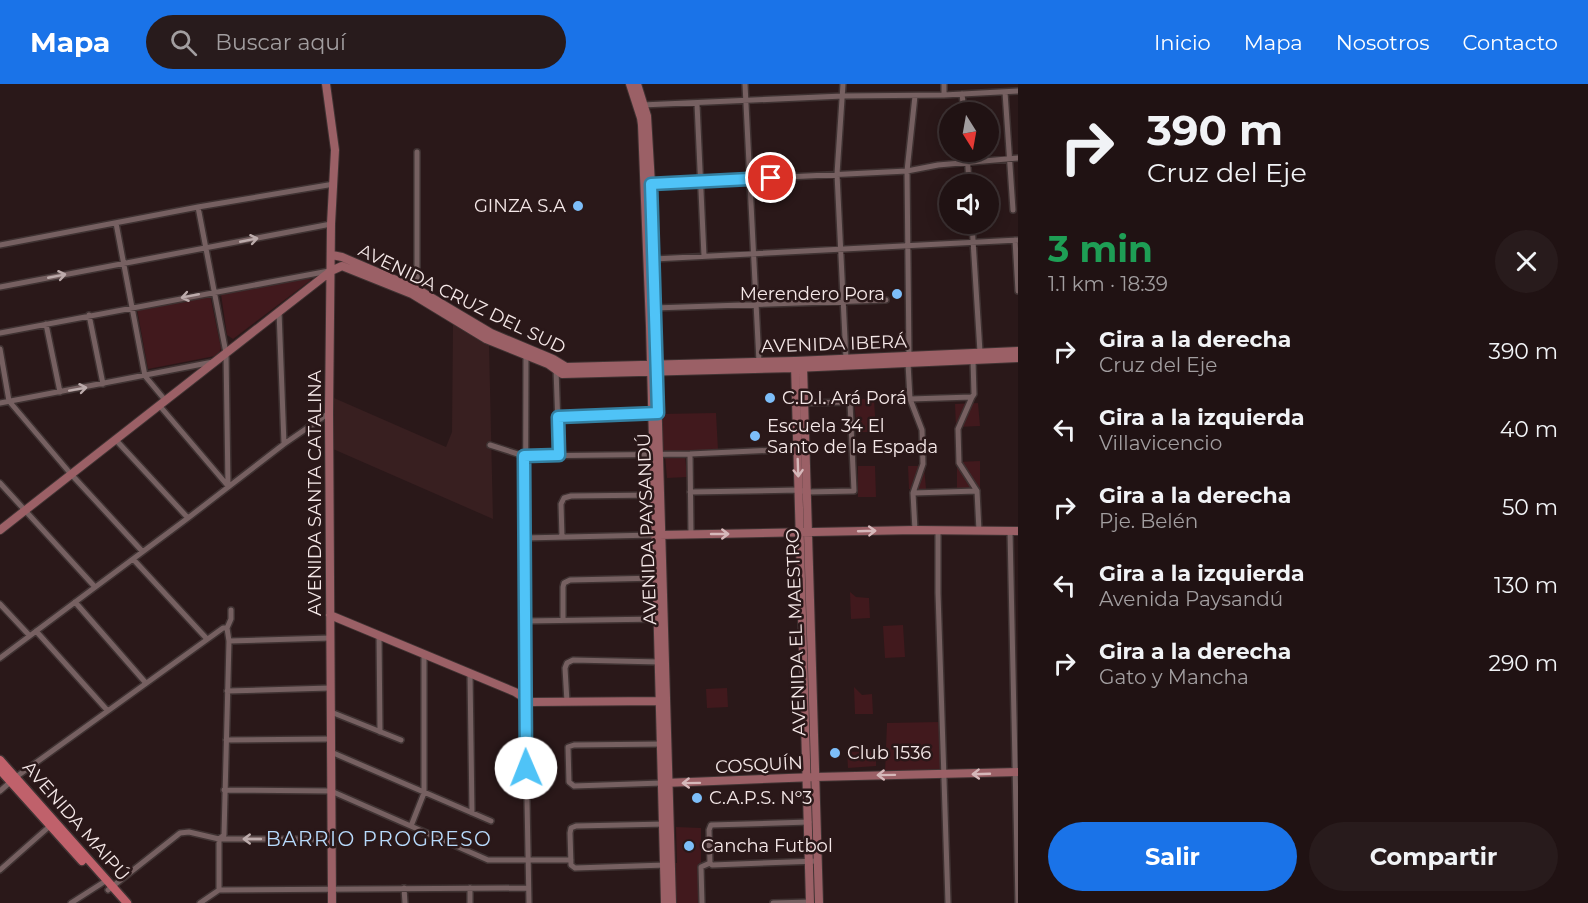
<!DOCTYPE html>
<html lang="es">
<head>
<meta charset="utf-8">
<style>
	body { margin:0; font-family:Montserrat,sans-serif; background:#281b1c; color:#f1f3f6; height:100vh; display:flex; flex-direction:column; font-size:22px; white-space:nowrap }
	* { box-sizing:border-box; margin:0 }
	p { font-size:20px; color:#a29ea0 }
	.icon { flex:none; width:33px; height:33px; fill:none; stroke:currentColor; stroke-width:2; stroke-linecap:round; stroke-linejoin:round }
	.map { position:relative; flex:1; overflow:hidden }
	.panel { display:flex; flex-direction:column; background:#201213; width:570px }
	.panel>* { flex:none }
	.banner { background:#201213; color:#f1f3f6; overflow:hidden }
	.needle { width:39px; rotate:169deg }
	.tools { position:absolute; left:939px; top:18px; display:grid; gap:12px }
	.tools a { display:grid; place-items:center; width:60px; height:60px; border-radius:50%; background:#201213; box-shadow:0 3px 15px #0003,0 0 0 2px #3d3233; font-size:30px }
	.pin { position:absolute; display:grid; place-items:center; width:51px; height:51px; color:#fff; margin:-26px; border:3px solid #fff; border-radius:50%; box-shadow:0 2px 6px #0007 }
	.me { position:absolute; width:66px; margin:-33px; rotate:359deg; stroke-linejoin:round; filter:drop-shadow(0 0 4px #0008) }
	.turn { display:flex; align-items:center; gap:21px; height:126px; padding:0 30px; font-size:27px }
	.turn .icon { width:78px; height:78px; stroke-width:2.5 }
	.turn b { display:block; font-size:42px; line-height:51px }
	.round { display:grid; place-items:center; flex:none; width:63px; height:63px; border-radius:32px; background:#281b1c }
	.summary { display:flex; align-items:center; justify-content:space-between; height:102px; padding:0 30px }
	h1 { font-size:36px; font-weight:700; line-height:45px; color:#1e9e55 }
	.action { display:flex; gap:12px; margin-top:auto; padding:12px 30px }
	.action a { flex:1; height:69px; border-radius:36px; background:#1a73e8; color:#fff; font-size:24px; font-weight:700; line-height:69px; text-align:center }
	.action a+a { background:#281b1c; color:#f1f3f6 }
	ul { padding:0; list-style:none }
	li { display:flex; align-items:center; gap:18px; height:78px; padding:0 30px }
	li div { flex:1 }
	li b { display:block; font-size:22px }
	li em { font-style:normal }
	header { display:flex; align-items:center; gap:36px; box-sizing:border-box; height:84px; padding:0 30px; background:#1a73e8; color:#fff }
	header strong { font-size:28px }
	nav { display:flex; gap:33px; margin-inline-start:auto; font-size:21px }
	.search { width:420px; height:54px; background:#281b1c; display:flex; align-items:center; gap:15px; box-sizing:border-box; padding:0 21px; border-radius:33px; color:#a29ea0; font-size:22px }
	main { display:flex; flex:1; min-height:0 }
	.map>svg:first-child { display:block }
	.built { fill:#381f20 }
	.park { fill:#41191d }
	.lines { fill:none; stroke-linecap:round; stroke-linejoin:round }
	.street-casing { stroke:#3f3232; stroke-width:8 }
	.secondary-casing { stroke:#3f3232; stroke-width:10 }
	.primary-casing { stroke:#3f3232; stroke-width:11 }
	.street { stroke:#766061; stroke-width:5 }
	.secondary { stroke:#9b6066; stroke-width:8 }
	.primary { stroke:#c0616b; stroke-width:8 }
	.oneway { stroke:#bcabab }
	.oneway2 { stroke:#d6b8ba }
	.route-casing { stroke:#337fa1; stroke-width:15 }
	.route { stroke:#4fc3f7; stroke-width:10 }
	.poi-dot { fill:#7dbef9; stroke:#2a1819; stroke-width:2 }
	.labels { text-anchor:middle; stroke-width:5; stroke-linejoin:round; paint-order:stroke }
	.poi-label { font-size:18px; fill:#f5e8e8; stroke:#2a1819; text-anchor:start }
	.street-label { font-size:18px; fill:#f5e8e8; stroke:#2a1819 }
	.neighbourhood-label { font-size:20px; letter-spacing:1.5px; fill:#b7dafc; stroke:#2a1819 }
</style>
</head>
<body>
<header>
<strong>Mapa</strong>
<div class="search"><svg class="icon" aria-label="search" viewBox="0 0 24 24"><circle cx="10" cy="10" r="6"/><path d="M15 15l6 6"/></svg>Buscar aquí</div>
<nav><a>Inicio</a><a>Mapa</a><a>Nosotros</a><a>Contacto</a></nav>
</header>
<main>
<div class="map">
<svg width="1018" height="819" viewBox="0 0 1018 819">
	<rect width="100%" height="100%" fill="#2a1819"/>
	<path class="built" d="M453,240l36,21 4,174 -160,-70 1,-51 112,49 6,-15z"/>
	<path class="park" d="M307,193l4,3 -78,59 -6,-4 -6,-41z
		M210,211l11,53 -2,5 -4,3 -67,13 -11,-60z
		M854,315h20l2,33h-19z
		M978,319l2,23 -24,1 -1,-23z
		M716,329l2,37 -56,3 -2,-39z
		M685,371l2,22 -20,1 -2,-22z
		M980,377v27h-23v-26z
		M858,382h17l1,31h-18z
		M908,382h16l2,23h-17z
		M850,508l6,5 13,1 1,20 -19,1z
		M903,541l2,32 -20,1 -2,-32z
		M854,603l8,8 10,-1 1,20h-18z
		M727,604l1,19 -21,1 -1,-19z
		M940,638v48l-55,3 2,-50z
		M876,667v15l-28,2 -1,-16z
		M676,743l25,1v35l-3,1 2,39h-24l-1,-40h2z"/>
	<g class="lines">
		<defs>
			<path id="street" d="M745,0l14,278
				M843,0l-6,90 9,185
				M944,0v11
				M1005,8l8,118
				M962,10l2,18
				M697,20l7,152
				M642,21l201,-9 101,-1 74,-4
				M967,68l2,32
				M651,100l256,-13 31,-6 80,-7
				M198,123l28,146 2,133
				M988,130h5
				M116,139l29,153 20,24
				M972,140l8,128
				M1015,156l3,51
				M0,161l198,-38 136,-23
				M654,175l364,-19
				M0,203l331,-63
				M417,205v-137
				M654,224l232,-8
				M279,227l5,133
				M89,231l14,69
				M46,240l14,68
				M0,249l329,-62
				M0,265l9,52 61,72 72,78
				M526,269l-1,346 4,204
				M909,272l-2,-185 8,-75
				M908,279l2,36 62,-2 2,-3 -1,-34
				M556,285l3,86
				M972,313l-14,32 1,34 18,28
				M910,315l12,31 1,34 -10,29
				M0,319l213,-41
				M159,321l69,81
				M558,333l97,-4
				M115,355l73,79
				M490,361l34,11 166,-2 108,-5
				M690,370l1,80
				M0,399l95,104
				M690,408l109,-2 8,2 47,-1 -4,-89 -45,1
				M915,446l-2,-37 64,-2 2,40
				M938,446v63l10,310
				M1010,447l8,372
				M562,453l-1,-33 3,-6 7,-2 85,-1
				M524,454l130,-3
				M133,475l74,80
				M75,518l70,80
				M0,520l29,31
				M563,536v-33l1,-4 6,-3 89,-2
				M526,537l134,-2
				M36,547l71,79
				M379,551l1,97
				M229,557l101,-3
				M0,574l188,-140 96,-74 45,-31
				M470,590l2,139
				M227,607l103,-3
				M567,618l-2,-34 2,-5 6,-3 87,2
				M331,628l70,28
				M226,656l105,-1
				M331,668l160,69
				M662,699l-88,3 -5,-4 -1,-35 6,-2 89,-1
				M224,706l107,1 157,69h83
				M0,707l16,-14 207,-149h4
				M809,738l-98,3 -2,5 1,33 2,2 106,-4
				M411,742l13,-33v-138
				M666,781l-91,3 -4,-3 -1,-32 1,-5 5,-2 90,-2
				M0,786l51,-45
				M404,804l1,15
				M470,804v15
				M108,806l72,-57 9,-1 30,7h112
				M219,806v-51l5,-4 5,-194 -2,-13 4,-9v-9
				M71,819l36,-23
				M200,819l19,-13 309,-2
				M702,819l-1,-36 9,-4
				M773,819l38,-1"/>
			<path id="secondary" d="M326,0l9,66 -4,74 -2,189 3,490
				M630,0l11,34 1,7 8,201 15,577
				M637,0l10,32 4,68 21,719
				M332,171l10,2 75,32 74,44 62,26 13,8 229,-6 223,-10
				M795,281l15,538
				M803,281l16,538
				M0,446l331,-259 11,-5 70,28 74,45 62,25 14,10 233,-6 223,-10
				M659,451l256,-5 103,1
				M330,531l185,77 16,10 131,-1
				M664,699l151,-6 203,-5"/>
			<path id="primary" d="M0,676l127,143
				M0,686l82,91"/>
		</defs>
		<use href="#street" class="street-casing"/>
		<use href="#secondary" class="secondary-casing"/>
		<use href="#primary" class="primary-casing"/>
		<use href="#street" class="street"/>
		<use href="#secondary" class="secondary"/>
		<use href="#primary" class="primary"/>
	</g>
	<defs><path id="oneway-shaft" d="M-6 0H5M1.5-3L5.5 0L1.5 3" fill="none" stroke-width="1.6" stroke-linecap="round" stroke-linejoin="round" transform="scale(1.5)"/></defs>
	<g class="oneway">
		<use href="#oneway-shaft" transform="translate(249 156) rotate(-11)"/>
		<use href="#oneway-shaft" transform="translate(57 192) rotate(-11)"/>
		<use href="#oneway-shaft" transform="translate(190 212) rotate(169)"/>
		<use href="#oneway-shaft" transform="translate(78 305) rotate(-10)"/>
		<use href="#oneway-shaft" transform="translate(252 755) rotate(-180)"/>
	</g>
	<g class="oneway2">
		<use href="#oneway-shaft" transform="translate(798 384) rotate(88)"/>
		<use href="#oneway-shaft" transform="translate(867 447) rotate(-2)"/>
		<use href="#oneway-shaft" transform="translate(720 450)"/>
		<use href="#oneway-shaft" transform="translate(981 690) rotate(178)"/>
		<use href="#oneway-shaft" transform="translate(886 691) rotate(179)"/>
		<use href="#oneway-shaft" transform="translate(691 699) rotate(179)"/>
	</g>
	<g class="lines">
		<defs>
			<path id="route" d="M526,684l-2,-312 35,-1 -1,-38 100,-4 -7,-229 120,-6"/>
		</defs>
		<use href="#route" class="route-casing"/>
		<use href="#route" class="route"/>
	</g>
	<g class="poi-dot">
		<circle cx="578" cy="122" r="6"/>
		<circle cx="897" cy="210" r="6"/>
		<circle cx="770" cy="314" r="6"/>
		<circle cx="755" cy="352" r="6"/>
		<circle cx="835" cy="669" r="6"/>
		<circle cx="697" cy="714" r="6"/>
		<circle cx="689" cy="762" r="6"/>
	</g>
	<g class="labels">
		<g class="poi-label">
			<text x="566" y="128" text-anchor="end">GINZA S.A</text>
			<text x="885" y="216" text-anchor="end">Merendero Pora</text>
			<text x="782" y="320">C.D.I. Ará Porá</text>
			<text x="767" y="348">Escuela 34 El<tspan x="767" dy="21">Santo de la Espada</tspan></text>
			<text x="847" y="675">Club 1536</text>
			<text x="709" y="720">C.A.P.S. Nº3</text>
			<text x="701" y="768">Cancha Futbol</text>
		</g>
		<g class="street-label">
			<text transform="translate(462 215) rotate(26)" y="6">AVENIDA CRUZ DEL SUD</text>
			<text transform="translate(834 260) rotate(-2)" y="6">AVENIDA IBERÁ</text>
			<text transform="translate(315 409) rotate(-90)" y="6">AVENIDA SANTA CATALINA</text>
			<text transform="translate(647 445) rotate(-92)" y="6">AVENIDA PAYSANDÚ</text>
			<text transform="translate(796 548) rotate(-92)" y="6">AVENIDA EL MAESTRO</text>
			<text transform="translate(759 681) rotate(-3)" y="6">COSQUÍN</text>
			<text transform="translate(76 737) rotate(49)" y="6">AVENIDA MAIPÚ</text>
		</g>
		<g class="neighbourhood-label">
			<text x="379" y="762">BARRIO PROGRESO</text>
		</g>
	</g>
</svg>
<div class="tools">
<a><svg class="needle" viewBox="-14 -14 28 28"><path d="M0-13l5 13h-10z" fill="#e53935"/><path d="M0 13l5-13h-10z" fill="#a29ea0"/></svg></a>
<a><svg class="icon" aria-label="sound" viewBox="0 0 24 24"><path d="M4 9h4l5-4v14l-5-4H4zM17 9q2 3 0 6"/></svg></a>
</div>
<div class="pin" style="left:771px;top:94px;background:#d93025"><svg class="icon" aria-label="arrive" viewBox="0 0 24 24"><path d="M6 21V4h12l-3 4 3 4H6"/></svg></div>
<svg class="me" style="left:526px;top:684px" viewBox="-20 -20 40 40"><circle r="19" fill="#fff"/><path d="M0-13L10 11 0 6-10 11z" fill="#4fc3f7"/></svg>
</div>
<section class="panel">
<div class="banner">
<div class="turn"><svg class="icon" aria-label="right" viewBox="0 0 24 24"><path d="M7 20v-9h11M14 6l5 5-5 5"/></svg><div><b>390 m</b>Cruz del Eje</div></div>
</div>
<div class="summary"><div><h1>3 min</h1><p>1.1 km · 18:39</p></div><a class="round"><svg class="icon" aria-label="close" viewBox="0 0 24 24"><path d="M6 6l12 12M18 6L6 18"/></svg></a></div>
<ul>
<li><svg class="icon" aria-label="right" viewBox="0 0 24 24"><path d="M7 20v-9h11M14 6l5 5-5 5"/></svg><div><b>Gira a la derecha</b><p>Cruz del Eje</p></div><em>390 m</em></li>
<li><svg class="icon" aria-label="left" viewBox="0 0 24 24"><path d="M17 20v-9H6M10 6l-5 5 5 5"/></svg><div><b>Gira a la izquierda</b><p>Villavicencio</p></div><em>40 m</em></li>
<li><svg class="icon" aria-label="right" viewBox="0 0 24 24"><path d="M7 20v-9h11M14 6l5 5-5 5"/></svg><div><b>Gira a la derecha</b><p>Pje. Belén</p></div><em>50 m</em></li>
<li><svg class="icon" aria-label="left" viewBox="0 0 24 24"><path d="M17 20v-9H6M10 6l-5 5 5 5"/></svg><div><b>Gira a la izquierda</b><p>Avenida Paysandú</p></div><em>130 m</em></li>
<li><svg class="icon" aria-label="right" viewBox="0 0 24 24"><path d="M7 20v-9h11M14 6l5 5-5 5"/></svg><div><b>Gira a la derecha</b><p>Gato y Mancha</p></div><em>290 m</em></li>
</ul>
<div class="action"><a>Salir</a><a>Compartir</a></div>
</section>
</main>
</body>
</html>
